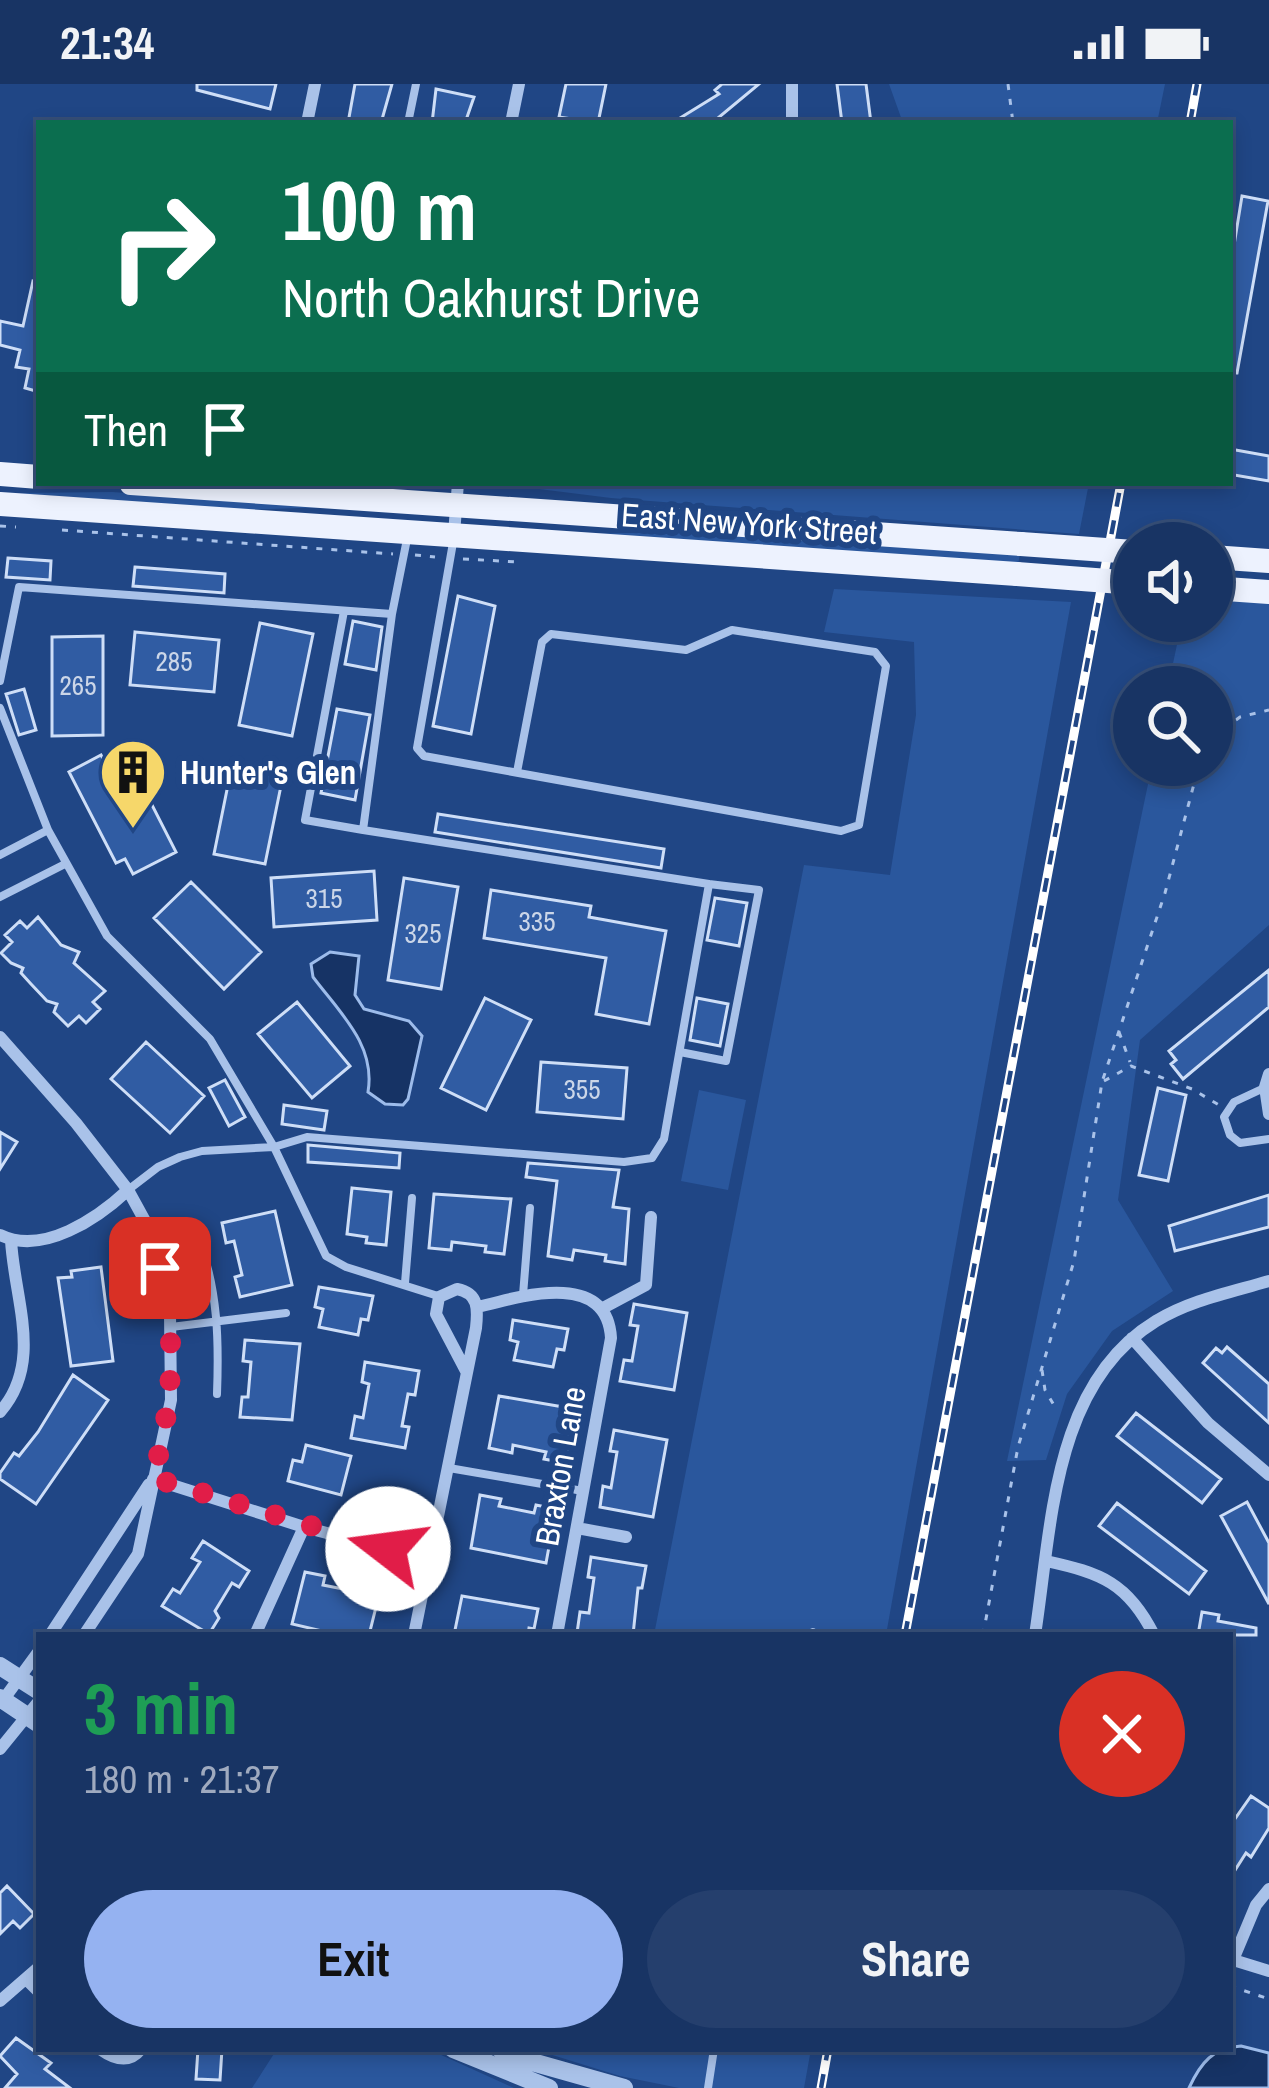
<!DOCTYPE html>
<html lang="en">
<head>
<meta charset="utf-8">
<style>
	body { margin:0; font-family:"Archivo Narrow",sans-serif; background:#253f6d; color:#f1f3f6; height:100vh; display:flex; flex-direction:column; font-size:45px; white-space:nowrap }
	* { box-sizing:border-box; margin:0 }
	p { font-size:39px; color:#9faabf }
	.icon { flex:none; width:66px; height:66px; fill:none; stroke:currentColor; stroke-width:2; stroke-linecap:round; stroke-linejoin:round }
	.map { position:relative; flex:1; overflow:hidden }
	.details { position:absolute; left:36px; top:1548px; width:1197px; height:420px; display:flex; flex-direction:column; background:#183464; border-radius:0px; box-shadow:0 6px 18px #0003,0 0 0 3px #364f78 }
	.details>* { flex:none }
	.top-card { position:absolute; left:36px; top:36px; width:1197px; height:366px; border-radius:0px; box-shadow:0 6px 18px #0003,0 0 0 3px #364f78; background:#0b6e4f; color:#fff; overflow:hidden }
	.fabs { position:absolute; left:1113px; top:438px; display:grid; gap:24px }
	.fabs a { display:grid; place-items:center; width:120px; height:120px; border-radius:50%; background:#183464; box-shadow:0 6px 18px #0003,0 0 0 3px #364f78; font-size:60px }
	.pin { position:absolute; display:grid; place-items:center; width:102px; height:102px; color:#fff; margin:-51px; border-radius:24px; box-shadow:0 6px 18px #0006 }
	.me { position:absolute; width:132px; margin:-66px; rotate:285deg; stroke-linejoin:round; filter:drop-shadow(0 0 9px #0008) }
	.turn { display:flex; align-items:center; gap:42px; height:252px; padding:0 48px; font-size:54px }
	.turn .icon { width:156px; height:156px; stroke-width:2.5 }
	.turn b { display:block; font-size:84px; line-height:102px }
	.then { display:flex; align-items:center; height:114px; padding:0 48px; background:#0003; gap:24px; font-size:45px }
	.round { display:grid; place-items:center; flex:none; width:126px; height:126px; border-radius:63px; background:#253f6d }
	.head { display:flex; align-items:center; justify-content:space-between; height:204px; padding:0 48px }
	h1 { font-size:72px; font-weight:800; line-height:90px; color:#1e9e55 }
	.action { display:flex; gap:24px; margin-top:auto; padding:24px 48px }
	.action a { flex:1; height:138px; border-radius:72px; background:#95b2f1; color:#111; font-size:48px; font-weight:800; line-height:138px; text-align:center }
	.action a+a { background:#253f6d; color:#f1f3f6 }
	.status { display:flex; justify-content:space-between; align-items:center; height:84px; padding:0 60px; background:#183464; direction:ltr }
	.status svg { height:33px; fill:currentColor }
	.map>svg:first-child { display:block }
	.green { fill:#2a579d }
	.water { fill:#163365; stroke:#9dbceb; stroke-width:3 }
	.building { fill:#305ca3; stroke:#cedef7; stroke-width:3 }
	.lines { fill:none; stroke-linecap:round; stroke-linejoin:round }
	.path { stroke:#a9c2e9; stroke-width:3; stroke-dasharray:6 9; stroke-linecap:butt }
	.service { stroke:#a9c2e9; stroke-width:8 }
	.minor { stroke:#a9c2e9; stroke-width:12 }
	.tertiary { stroke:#a9c2e9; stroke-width:18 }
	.primary { stroke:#edf2fe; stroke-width:24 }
	.rail-casing { stroke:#fff; stroke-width:9 }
	.rail { stroke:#204685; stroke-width:4.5; stroke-dasharray:14; stroke-linecap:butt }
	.primary-bridge { stroke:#edf2fe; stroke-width:24 }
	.route { stroke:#e11d48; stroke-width:21; stroke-dasharray:0 37.8 }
	.labels { text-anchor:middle; stroke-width:12; stroke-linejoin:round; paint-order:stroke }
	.number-label { font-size:27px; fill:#cbd6e8 }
	.street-label { font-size:33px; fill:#fff; stroke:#204685 }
	.poi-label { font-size:33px; font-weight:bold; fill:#fff; stroke:#204685; text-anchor:start }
</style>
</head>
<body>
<div class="status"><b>21:34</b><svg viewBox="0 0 49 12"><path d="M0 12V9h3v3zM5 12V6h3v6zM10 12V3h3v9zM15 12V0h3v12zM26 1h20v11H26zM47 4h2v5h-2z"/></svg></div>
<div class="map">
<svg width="1269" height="2004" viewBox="0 0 1269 2004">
	<rect width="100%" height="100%" fill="#204685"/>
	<path class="green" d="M889,0h276l-8,39h-254z
		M532,399h557l-10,51 -468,-36 -80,-10z
		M112,408l218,15 -92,3 -221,-17z
		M691,447l329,23 -2,10 -427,-30z
		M834,505l237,13 -185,1033h-232l150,-770 86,10 26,-160 -2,-73 -90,-10z
		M1212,515l57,3v323l-129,115 -22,160 55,91 -61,40 -45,63 -21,66 -39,1 145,-696h60v-78h-44l14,-66h30z
		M699,1006l47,10 -18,90 -47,-9z
		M277,1965h151l86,39h-262z
		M533,1965h278l-7,39h-125l-59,-12z"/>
	<path class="water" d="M330,868l29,4 -4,39 9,14 45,12 13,15 -14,63 -5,6 -18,-1 -17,-12c8,-47 -28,-79 -55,-115l-2,-13z
		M1241,1962l28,7v35h-80c12,-26 24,-40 52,-42z"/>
	<path class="building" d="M197,0h79l-6,25 -73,-19z
		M355,0h37l-11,39h-33z
		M566,0h40l-8,39 -39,-6z
		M722,0h37l-47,39h-40l47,-29 -4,-4z
		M837,0h29l5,39h-29z
		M436,5l38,8 -9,26h-33z
		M1242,112l26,5 -31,172h-7v-103z
		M33,197l6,1v110l-14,-4 4,-19 -13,-2 4,-17 -20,-5v-24l23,5z
		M1230,365l39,7v25l-35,-6z
		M8,474l43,3 -1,19 -44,-3z
		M135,483l90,7 -1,19 -91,-7z
		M458,512l37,10 -24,128 -38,-8z
		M353,537l29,6 -6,43 -31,-6z
		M260,539l53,11 -21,102 -53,-11z
		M135,548l84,8 -5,52 -84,-7z
		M103,552v99l-51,1v-99z
		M24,605l12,41 -17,5 -13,-41z
		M337,625l33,6 -15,85 -34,-7z
		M101,671l14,26 12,-6 15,28 7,-4 27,53 -43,22 -8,-15 -9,4 -47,-91z
		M232,681l51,11 -18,88 -51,-10z
		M438,730l226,35 -3,19 -226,-36z
		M374,787l3,49 -103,7 -3,-49z
		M404,794l54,9 -17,102 -53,-9z
		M191,798l70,70 -37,37 -70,-71z
		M491,806l100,16 -2,11 77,14 -17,93 -53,-10 10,-56 -122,-20z
		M715,814l32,5 -8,43 -32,-6z
		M38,833l23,28 18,7 -5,11 31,28 -12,11 7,7 -14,14 -7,-7 -11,10 -14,-14 3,-8 -10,-3 -16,-17 -10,-11 2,-5 -12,-5 -10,-10 11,-11 -7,-7 15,-14 7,7z
		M1269,886v37l-86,72 -12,-15 5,-4 -7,-9z
		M485,914l46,22 -45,90 -45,-22z
		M697,914l31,6 -8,42 -30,-6z
		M297,918l53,64 -38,32 -54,-64z
		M146,958l58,54 -34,37 -59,-54z
		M541,978l86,6 -4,51 -86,-7z
		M225,996l20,37 -16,9 -20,-38z
		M1158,1004l28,7 -18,86 -29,-6z
		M284,1021l43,6 -3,19 -42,-6z
		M0,1048l17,10 -17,27z
		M308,1061l92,8 -1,15 -91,-6z
		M528,1079l91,7 -6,37 16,2 -4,55 -20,-3 1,-6 -32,-5 -2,10 -24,-4 9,-75 -31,-4z
		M352,1104l39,4 -5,53 -20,-2 1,-6 -20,-3z
		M434,1110l77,5 -7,55 -19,-2 1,-6 -34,-4 -1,8 -22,-2z
		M1269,1111v32l-94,24 -6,-25z
		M275,1127l17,74 -52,12 -5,-20 7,-2 -8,-34 -8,2 -4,-20z
		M101,1183l12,94 -42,5 -13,-88 14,-1 -1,-6z
		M319,1203l54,9 -5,24 -7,-1 -3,16 -39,-8 4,-18 -8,-2z
		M634,1220l53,9 -13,77 -54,-9 4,-21 8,1 6,-35 -8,-1z
		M513,1236l55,9 -4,21 -7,-1 -4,18 -39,-7 4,-18 -8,-2z
		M245,1256l55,4 -8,76 -52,-3 2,-20h6l3,-35 -8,-1z
		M1227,1263l42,37v39l-66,-60 13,-15 6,5z
		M365,1278l54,9 -4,24 -7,-1 -6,32 7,1 -4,21 -54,-10 4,-22 8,2 6,-34 -7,-2z
		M73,1291l35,25 -72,104 -36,-25v-6l14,-20 5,3 19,-24z
		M499,1312l76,13 -10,54 -21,-4 2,-7 -33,-7 -1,8 -23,-5z
		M1136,1329l85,66 -19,24 -85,-67z
		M614,1346l53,10 -14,77 -53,-10 3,-21 8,2 6,-36 -7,-1z
		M306,1361l45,11 -10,39 -53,-14 5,-21 9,2z
		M480,1411l21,4 -2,7 35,7 2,-8 20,4 -10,54 -75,-15z
		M1247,1418l22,41v61l-48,-88z
		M1117,1419l89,68 -17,23 -90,-68z
		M203,1457l46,30 -10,16 -7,-4 -17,28 4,7 -10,16 -47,-28 11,-17 7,4 20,-31 -8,-4z
		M591,1473l55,9 -4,22h-4l-5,47 -56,-2 3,-21 9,1 5,-35 -6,-1z
		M305,1488l20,4 -2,9 35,7 1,-6 21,5 -11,44h-30l-47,-11z
		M462,1512l76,13 -4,20 -5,-1 -1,7h-74z
		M1202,1528l17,3 -1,6 38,7v7h-58z
		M1251,1712l18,12v20l-18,29 -5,-4 -16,25v-52z
		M7,1802l27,28 -14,14 -7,-7 -13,13v-41z
		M16,1954l35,25 -6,6 25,19h-65l12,-14 -17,-18z
		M198,1965h24l-2,31 -24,-1z"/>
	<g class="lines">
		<path class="path" d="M1008,0l5,39
			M0,442l16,1
			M62,446l331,24
			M415,471l20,2
			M463,475l56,3
			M1212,654l28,-21 29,-7
			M1119,948l11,30
			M1104,997l27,-15 61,23 27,16
			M1042,1286l3,20 10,17
			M983,1551l35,-188 56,-186 28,-179 63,-189 34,-128
			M1230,1902l39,13"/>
		<path class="service" d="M408,39l8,-39
			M454,453l-37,211 7,8 417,75 18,-6 27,-159 -11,-14 -143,-22 -46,20 -135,-16 -9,8 -25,130
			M344,527l-39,209 58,10
			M392,530l15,-75
			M0,597l19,-94 373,27 -29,216 346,54 -45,255 -12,19 -28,4 -317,-25 -33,10 -72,4 -22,6 -22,10 -30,23
			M0,624l48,122 59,106 103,103 64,108 52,109 20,11 92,29
			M0,771l48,-25
			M0,813l65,-33
			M680,968l46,9 33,-171 -50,-6
			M1264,1004l-30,14 -10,15 6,18 10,8 29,-4
			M199,1156c19,51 20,100 18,154
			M405,1199l7,-85
			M523,1211l7,-87
			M171,1243l115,-14
			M449,1384l134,23
			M812,1551l1,-3
			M708,2004l6,-39"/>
		<path class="minor" d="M307,39l8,-39
			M511,39l8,-39
			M792,39v-39
			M454,450l4,-51
			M0,953l76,86 52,67 17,31 25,93 1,86 -33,154 -54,81
			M1269,990l-4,13 4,27
			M0,1151c43,21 98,-17 128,-45
			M478,1223c43,-11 129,-37 133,31l-54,297
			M603,1224l43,-23 5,-68
			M1132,1254l76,85 61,52
			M0,1328c44,-50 14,-113 11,-172
			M153,1395l151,48 125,33
			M577,1444l49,9
			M1046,1477c55,12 82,22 108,74
			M50,1551l99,-151
			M255,1551l49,-108
			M414,1551l62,-307c2,-18 3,-35 -19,-39l-18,8 -3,17 30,57
			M1035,1551c17,-109 17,-251 121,-314 34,-21 76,-29 113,-40
			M1,1619l38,-52
			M0,1665l39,-48
			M1230,1875l39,12
			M1233,1876l23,-55 13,-16
			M26,1895l13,13
			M0,1917l39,-34
			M100,1965c14,10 29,15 41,0"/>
		<path class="tertiary" d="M0,1582l39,25
			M0,1614l39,26
			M453,1965l96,39
			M500,1965l18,9 106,30"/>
		<path class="primary" d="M0,390l39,3
			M131,399l890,61
			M0,420l1017,70
			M1212,473l57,4
			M1212,504l57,4"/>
		<defs>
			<path id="rail" d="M1190,39l7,-39
				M905,1551l216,-1152
				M821,2004l7,-39"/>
		</defs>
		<use href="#rail" class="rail-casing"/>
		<use href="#rail" class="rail"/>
		<path class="primary-bridge" d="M1021,460l113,8
			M1017,490l117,9"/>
	</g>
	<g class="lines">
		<path class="route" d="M160,1184c18,74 12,138 -7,210l235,71"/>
	</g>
	<defs>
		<symbol id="building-pin" viewBox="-11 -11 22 30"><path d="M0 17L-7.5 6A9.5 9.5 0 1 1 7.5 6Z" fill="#f6d76a" stroke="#204685"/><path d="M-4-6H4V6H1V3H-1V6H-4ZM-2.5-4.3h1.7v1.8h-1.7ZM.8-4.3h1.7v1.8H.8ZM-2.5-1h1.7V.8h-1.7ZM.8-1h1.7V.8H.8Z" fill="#111"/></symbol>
	</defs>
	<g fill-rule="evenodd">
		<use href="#building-pin" x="95" y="650" width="76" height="104"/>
	</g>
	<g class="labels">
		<g class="number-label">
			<text x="174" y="587">285</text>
			<text x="78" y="611">265</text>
			<text x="324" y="824">315</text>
			<text x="537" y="847">335</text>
			<text x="423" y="859">325</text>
			<text x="582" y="1015">355</text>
		</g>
		<g class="street-label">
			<text transform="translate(749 439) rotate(4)" y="12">East New York Street</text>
			<text transform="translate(560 1382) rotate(-80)" y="12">Braxton Lane</text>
		</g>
		<g class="poi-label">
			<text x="180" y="700">Hunter's Glen</text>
		</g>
	</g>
</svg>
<div class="fabs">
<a><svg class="icon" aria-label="sound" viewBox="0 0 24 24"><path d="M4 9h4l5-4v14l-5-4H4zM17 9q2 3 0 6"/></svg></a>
<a><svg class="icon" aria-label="search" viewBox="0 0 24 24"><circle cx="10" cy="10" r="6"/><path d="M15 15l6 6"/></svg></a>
</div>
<div class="pin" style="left:160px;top:1184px;background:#d93025"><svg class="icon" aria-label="arrive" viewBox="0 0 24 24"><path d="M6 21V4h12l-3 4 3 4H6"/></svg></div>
<svg class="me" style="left:388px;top:1465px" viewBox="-20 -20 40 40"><circle r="19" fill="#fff"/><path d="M0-13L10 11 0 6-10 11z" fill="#e11d48"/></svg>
<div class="top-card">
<div class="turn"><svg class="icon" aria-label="right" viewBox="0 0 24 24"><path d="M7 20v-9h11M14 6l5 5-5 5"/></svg><div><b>100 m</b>North Oakhurst Drive</div></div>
<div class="then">Then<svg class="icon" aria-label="arrive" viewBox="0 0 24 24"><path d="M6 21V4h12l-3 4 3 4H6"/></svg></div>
</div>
<section class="details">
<div class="head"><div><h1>3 min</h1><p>180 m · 21:37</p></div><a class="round" style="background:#d93025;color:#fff"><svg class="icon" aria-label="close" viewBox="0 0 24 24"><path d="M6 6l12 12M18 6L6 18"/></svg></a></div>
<div class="action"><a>Exit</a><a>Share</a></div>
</section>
</div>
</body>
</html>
